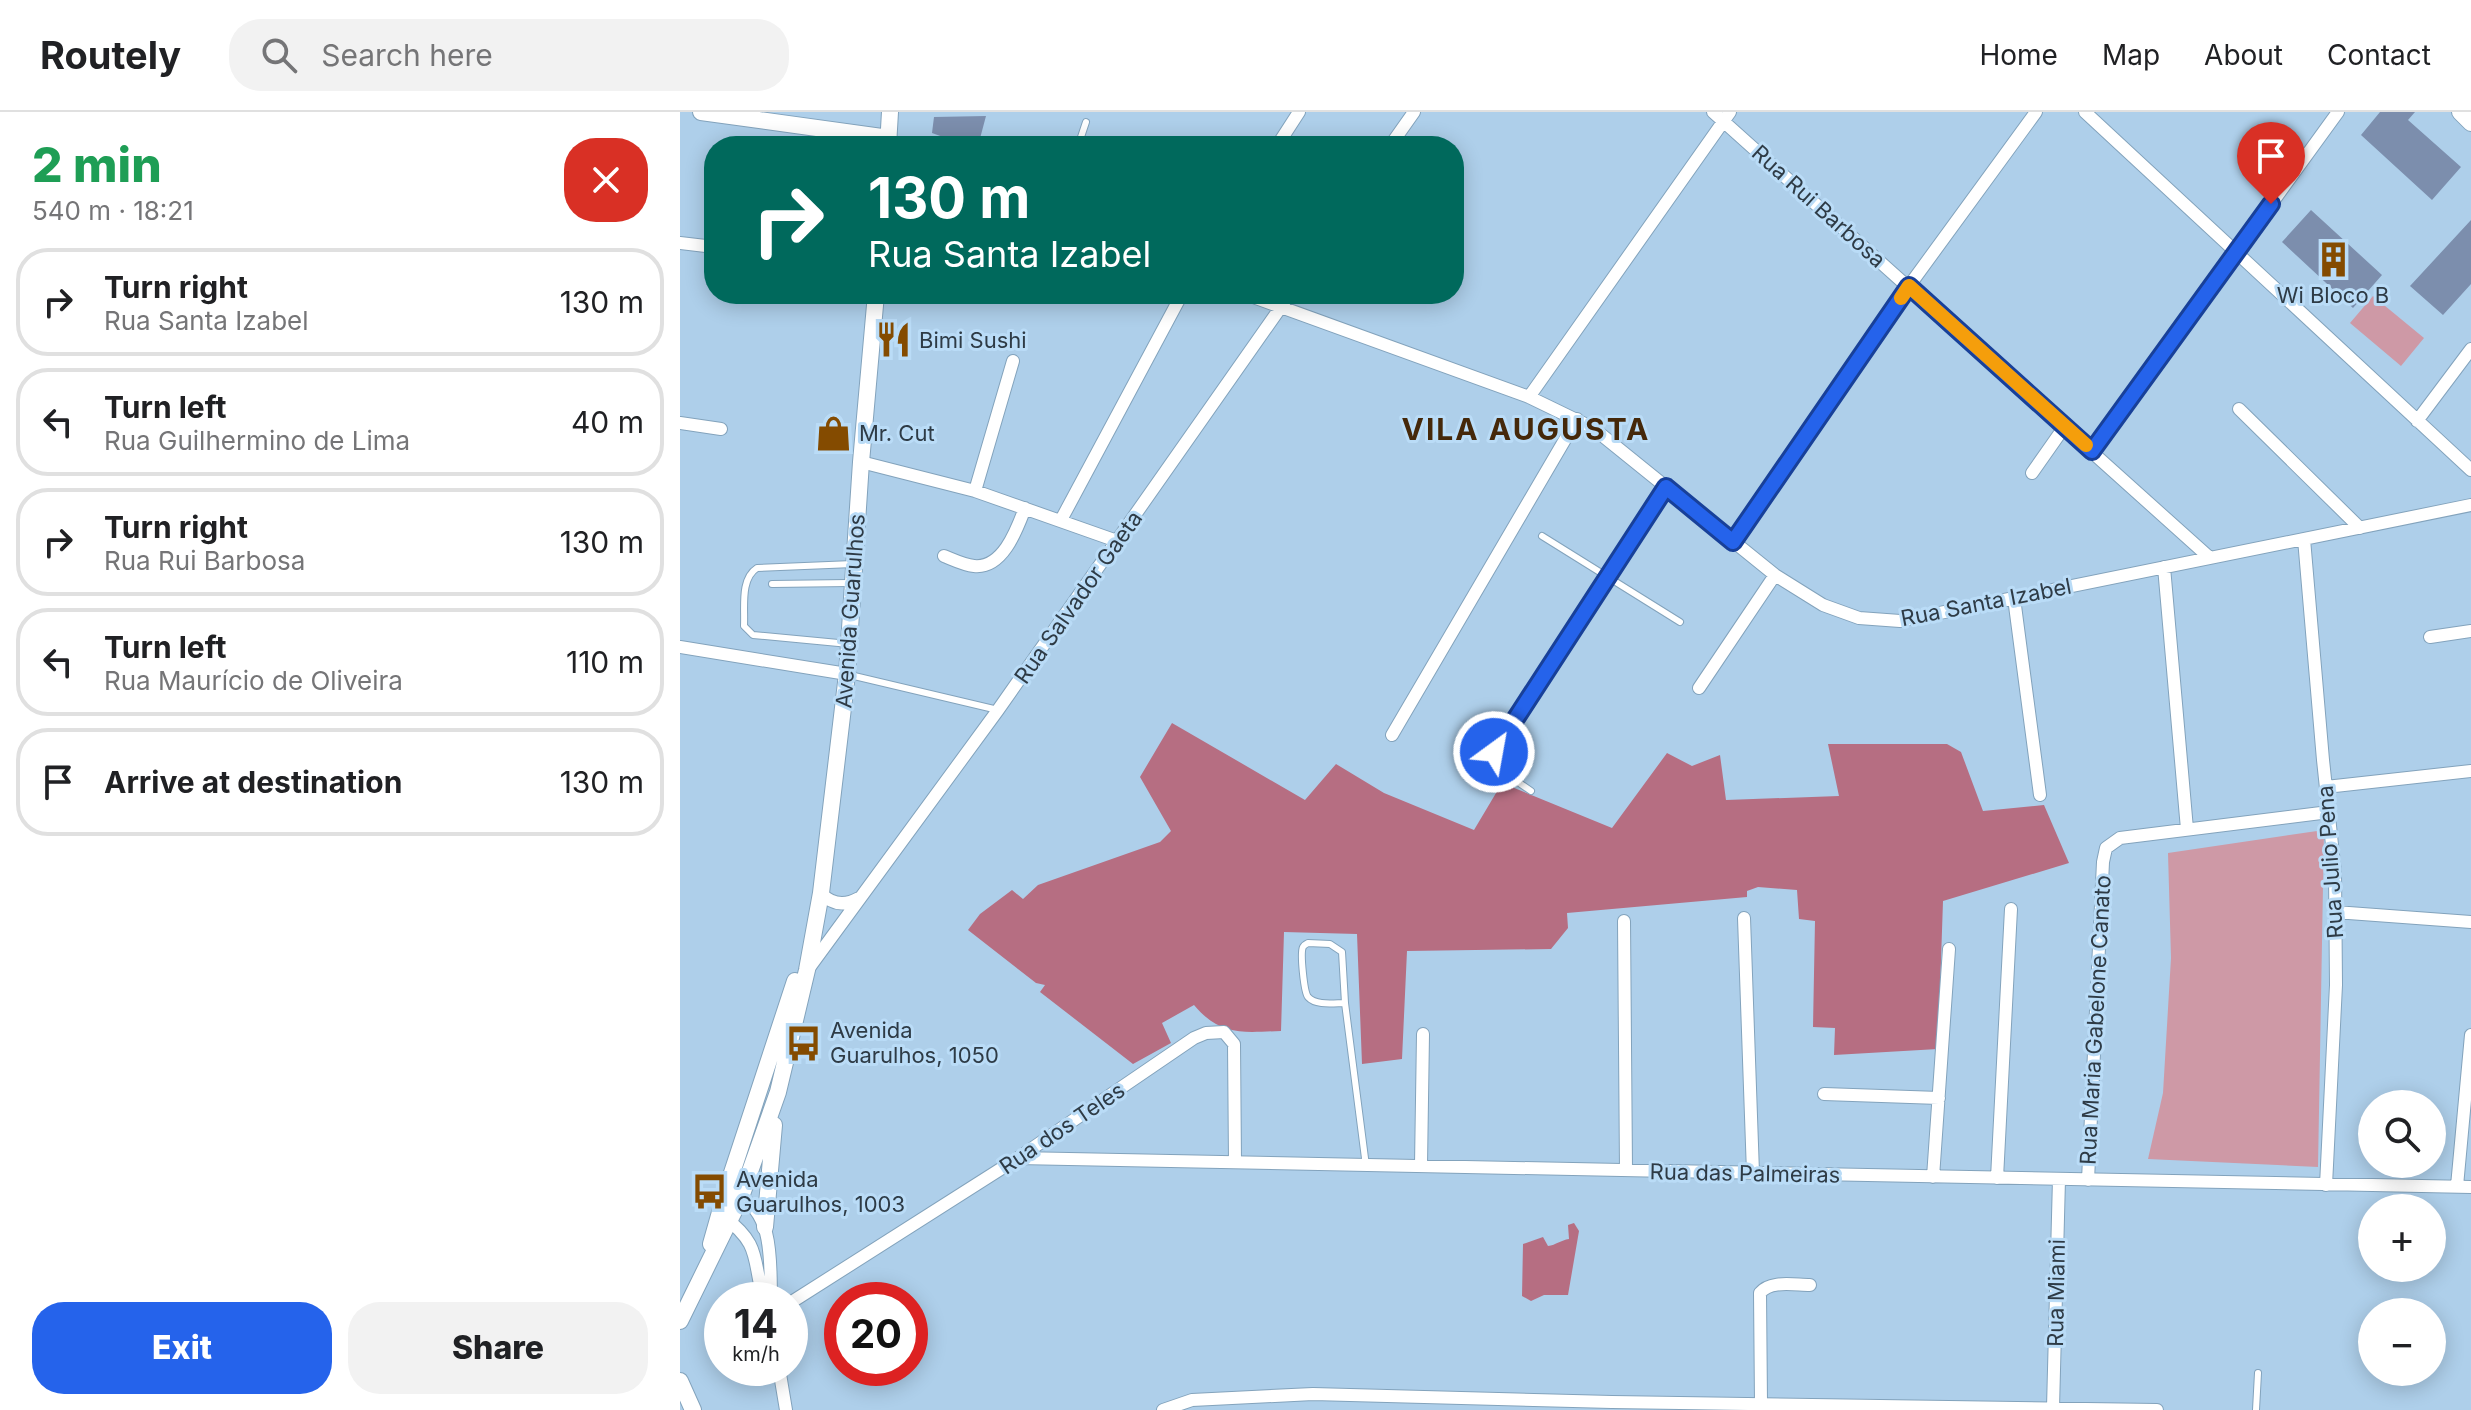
<!DOCTYPE html>
<html lang="en">
<head>
<meta charset="utf-8">
<style>
	body { margin:0; font-family:Inter,sans-serif; background:#f2f2f2; color:#202124; height:100vh; display:flex; flex-direction:column; font-size:30px; white-space:nowrap }
	* { box-sizing:border-box; margin:0 }
	p { font-size:26px; color:#757577 }
	.icon { flex:none; width:44px; height:44px; fill:none; stroke:currentColor; stroke-width:2; stroke-linecap:round; stroke-linejoin:round }
	.map { position:relative; flex:1; overflow:hidden }
	.details { display:flex; flex-direction:column; background:#fff; width:680px }
	.details>* { flex:none }
	.guide { position:absolute; left:24px; top:24px; width:760px; height:168px; border-radius:32px; box-shadow:0 4px 20px #0003; background:#00695c; color:#fff; overflow:hidden }
	.tools { position:absolute; left:1678px; top:978px; display:grid; gap:16px }
	.tools a { display:grid; place-items:center; width:88px; height:88px; border-radius:50%; background:#fff; box-shadow:0 4px 20px #0003; font-size:40px }
	.speed { position:absolute; left:24px; top:1170px; display:flex; gap:16px; font-size:40px; font-weight:700; text-align:center }
	.speed>* { display:grid; place-content:center; width:104px; height:104px; border-radius:50%; background:#fff; box-shadow:0 4px 20px #0003; line-height:1 }
	.speed small { font-size:20px; font-weight:400 }
	.speed .limit { border:12px solid #d22; background:#fff; color:#111 }
	.pin { position:absolute; display:grid; place-items:center; width:68px; height:68px; color:#fff; margin:-82px -34px; border-radius:50% 50% 50% 0; rotate:-45deg; box-shadow:0 0 8px #0007 }
	.pin .icon { rotate:45deg }
	.me { position:absolute; width:88px; margin:-44px; rotate:32deg; stroke-linejoin:round; filter:drop-shadow(0 0 6px #0008) }
	.turn { display:flex; align-items:center; gap:28px; height:168px; padding:0 32px; font-size:36px }
	.turn .icon { width:104px; height:104px; stroke-width:2.5 }
	.turn b { display:block; font-size:56px; line-height:68px }
	.round { display:grid; place-items:center; flex:none; width:84px; height:84px; border-radius:32px; background:#f2f2f2 }
	.summary { display:flex; align-items:center; justify-content:space-between; height:136px; padding:0 32px }
	h1 { font-size:48px; font-weight:800; line-height:60px; color:#1e9e55 }
	.primary-button { display:flex; gap:16px; margin-top:auto; padding:16px 32px }
	.primary-button a { flex:1; height:92px; border-radius:32px; background:#2563eb; color:#fff; font-size:32px; font-weight:800; line-height:92px; text-align:center }
	.primary-button a+a { background:#f2f2f2; color:#202124 }
	ul { padding:0; list-style:none }
	li { display:flex; align-items:center; gap:24px; height:108px; margin:0 16px 12px; padding:0 16px; border:4px solid #e0e0e0; border-radius:32px }
	li div { flex:1 }
	li b { display:block; font-size:30px }
	li em { font-style:normal }
	header { display:flex; align-items:center; gap:48px; box-sizing:border-box; height:112px; padding:0 40px; background:#fff; border-bottom:2px solid #e0e0e0 }
	header strong { font-size:38px }
	nav { display:flex; gap:44px; margin-inline-start:auto; font-size:28px }
	.search { width:560px; height:72px; background:#f2f2f2; display:flex; align-items:center; gap:20px; box-sizing:border-box; padding:0 28px; border-radius:32px; color:#757577; font-size:30px }
	main { display:flex; flex:1; min-height:0 }
	.map>svg:first-child { display:block }
	.green { fill:#ce99a6 }
	.forest { fill:#b66e82 }
	.building { fill:#7c8ead }
	.lines { fill:none; stroke-linecap:round; stroke-linejoin:round }
	.lane-casing { stroke:#83a3bc; stroke-width:8 }
	.street-casing { stroke:#83a3bc; stroke-width:14 }
	.secondary-casing { stroke:#83a3bc; stroke-width:18 }
	.lane { stroke:#fff; stroke-width:6 }
	.street { stroke:#fff; stroke-width:12 }
	.secondary { stroke:#fff; stroke-width:16 }
	.route-casing { stroke:#184099; stroke-width:20 }
	.route { stroke:#2563eb; stroke-width:14 }
	.slow { stroke:#f59e0b; stroke-width:14 }
	.labels { text-anchor:middle; stroke-width:6; stroke-linejoin:round; paint-order:stroke }
	.street-label { font-size:22px; fill:#2e3b46; stroke:#badcf7 }
	.poi-label { font-size:22px; fill:#2e3b46; stroke:#badcf7; text-anchor:start }
	.district-label { font-size:30px; font-weight:bold; letter-spacing:2px; fill:#45280a; stroke:#badcf7 }
</style>
</head>
<body>
<header>
<strong>Routely</strong>
<div class="search"><svg class="icon" aria-label="search" viewBox="0 0 24 24"><circle cx="10" cy="10" r="6"/><path d="M15 15l6 6"/></svg>Search here</div>
<nav><a>Home</a><a>Map</a><a>About</a><a>Contact</a></nav>
</header>
<main>
<section class="details">
<div class="summary"><div><h1>2 min</h1><p>540 m · 18:21</p></div><a class="round" style="background:#d93025;color:#fff"><svg class="icon" aria-label="close" viewBox="0 0 24 24"><path d="M6 6l12 12M18 6L6 18"/></svg></a></div>
<ul>
<li><svg class="icon" aria-label="right" viewBox="0 0 24 24"><path d="M7 20v-9h11M14 6l5 5-5 5"/></svg><div><b>Turn right</b><p>Rua Santa Izabel</p></div><em>130 m</em></li>
<li><svg class="icon" aria-label="left" viewBox="0 0 24 24"><path d="M17 20v-9H6M10 6l-5 5 5 5"/></svg><div><b>Turn left</b><p>Rua Guilhermino de Lima</p></div><em>40 m</em></li>
<li><svg class="icon" aria-label="right" viewBox="0 0 24 24"><path d="M7 20v-9h11M14 6l5 5-5 5"/></svg><div><b>Turn right</b><p>Rua Rui Barbosa</p></div><em>130 m</em></li>
<li><svg class="icon" aria-label="left" viewBox="0 0 24 24"><path d="M17 20v-9H6M10 6l-5 5 5 5"/></svg><div><b>Turn left</b><p>Rua Maurício de Oliveira</p></div><em>110 m</em></li>
<li><svg class="icon" aria-label="arrive" viewBox="0 0 24 24"><path d="M6 21V4h12l-3 4 3 4H6"/></svg><div><b>Arrive at destination</b></div><em>130 m</em></li>
</ul>
<div class="primary-button"><a>Exit</a><a>Share</a></div>
</section>
<div class="map">
<svg width="1791" height="1298" viewBox="0 0 1791 1298">
	<rect width="100%" height="100%" fill="#aecfea"/>
	<path class="green" d="M1693,184l51,42 -23,28 -51,-43z
		M1644,718l-6,337 -170,-8 15,-66 8,-135 -3,-105z"/>
	<path class="forest" d="M492,611l133,77 31,-36 48,29 90,37 28,-47 110,45 55,-75 25,13 28,-11 6,45 113,-4 -11,-52h119l14,8 22,59 61,-6 25,58 -126,38 -5,148 -104,6 1,-27 -22,-1 2,-106 -16,-2 -2,-29 -39,-3 -11,4v6l-180,16 1,15 -17,21 -144,2 -5,108 -40,5 -5,-130 -73,-2 -3,99c-38,1 -60,6 -87,-26l-32,18 9,20 -38,21 -93,-72 5,-7 -9,-2 -68,-53 12,-16 32,-24 11,9 15,-14 122,-43 11,-11 -31,-54z
		M894,1111l5,8 -11,64h-24l-13,6 -9,-5 1,-52 20,-7 5,9c8,-1 13,-6 21,-7l-1,-14z"/>
	<path class="building" d="M1700,0h35l-7,8 53,47 -29,33 -71,-65z
		M306,4l-8,30h-10l-36,-13 2,-16z
		M1631,98l71,65 -29,33 -71,-66z
		M1791,108v64l-28,31 -33,-29z"/>
	<g class="lines">
		<defs>
			<path id="lane" d="M398,34l8,-24
				M862,424l138,86
				M92,472l77,-1
				M169,532l-96,-9 -9,-9c1,-19 -4,-47 13,-58l96,-4
				M170,563l148,35
				M851,679l-32,-22 -5,-17 171,-265
				M665,891c-11,0 -29,3 -37,-6 -4,-5 -8,-44 -5,-50 1,-2 3,-3 5,-4l22,1 12,8 3,51 21,163
				M1576,1298l2,-37"/>
			<path id="street" d="M1033,0l497,446
				M1405,0l386,358
				M597,34l22,-34
				M710,34l24,-34
				M0,131l34,4
				M565,182l284,103 64,31 182,147 48,30 36,13 41,3 571,-116
				M849,285l201,-285
				M1559,297l121,119
				M1737,309l54,-72
				M0,311l41,6
				M1412,339l246,-339
				M181,350l114,29 142,50
				M1352,361l33,-47
				M295,379l38,-130
				M381,408l121,-226
				M1624,427l19,221 12,113 1,112 -10,200
				M1053,430l176,-256 127,-174
				M264,444c10,4 20,9 30,10 29,3 43,-37 51,-58
				M1484,455l23,262
				M1334,486l26,197
				M1750,525l41,-6
				M0,535l167,27
				M1019,576l76,-113
				M712,623l185,-316
				M1646,675l145,-16
				M141,781c11,12 24,13 38,5
				M1655,800l136,10
				M1064,806l9,255
				M944,809l2,249
				M129,856l189,-258 292,-416
				M1144,982l115,4
				M338,1046l1453,29
				M741,1053l2,-131
				M1253,1065l16,-228
				M1317,1066l14,-269
				M1408,1068l15,-318 3,-14 14,-10 209,-26
				M1777,1074l14,-151
				M56,1083c39,16 34,70 35,105
				M44,1105c38,28 28,43 40,83
				M110,1191l228,-145 176,-120 12,-5 18,-1 10,12 1,118
				M99,1256l7,42
				M1081,1291l-1,-110c10,-13 34,-8 50,-8
				M1373,1296l6,-229
				M483,1298l29,-10 121,-6 299,8 545,8"/>
			<path id="secondary" d="M21,0l188,26
				M1780,0l11,11
				M208,34l2,-34
				M85,1115l9,-102
				M31,1132l15,-53 69,-210
				M0,1209l61,-124 37,-105 29,-122 14,-77 26,-219 14,-212 15,-168
				M0,1269l13,29"/>
		</defs>
		<use href="#lane" class="lane-casing"/>
		<use href="#street" class="street-casing"/>
		<use href="#secondary" class="secondary-casing"/>
		<use href="#lane" class="lane"/>
		<use href="#street" class="street"/>
		<use href="#secondary" class="secondary"/>
	</g>
	<g class="lines">
		<defs>
			<path id="route" d="M814,640l172,-265 67,55 176,-256 183,165 179,-247"/>
		</defs>
		<use href="#route" class="route-casing"/>
		<use href="#route" class="route"/>
		<path class="slow" d="M1221,186l8,-12 177,159"/>
	</g>
	<defs>
		<symbol id="building-bare" viewBox="-9 -9 18 18"><path d="M-4-6H4V6H1V3H-1V6H-4ZM-2.5-4.3h1.7v1.8h-1.7ZM.8-4.3h1.7v1.8H.8ZM-2.5-1h1.7V.8h-1.7ZM.8-1h1.7V.8H.8Z" fill="#844b00" stroke="#badcf7" stroke-width="2.5" paint-order="stroke"/></symbol>
		<symbol id="restaurant-bare" viewBox="-9 -9 18 18"><path d="M-5-6h1v4h1v-4h1v4h1v-4h1v5L-1.5 .5V6h-2V.5L-5-1ZM5-6V6H3V1.5H1.5Q1.5-4 5-6Z" fill="#844b00" stroke="#badcf7" stroke-width="2.5" paint-order="stroke"/></symbol>
		<symbol id="shop-bare" viewBox="-9 -9 18 18"><path d="M-5-2.5h2.3a2.7 3.5 0 0 1 5.4 0H5L5.5 6h-11ZM-1.5-2.5h3a1.5 2.3 0 0 0-3 0Z" fill="#844b00" stroke="#badcf7" stroke-width="2.5" paint-order="stroke"/></symbol>
		<symbol id="bus-bare" viewBox="-9 -9 18 18"><path d="M-5-6H5V4H4V6H2V4H-2V6H-4V4H-5ZM-3.5-4V0h7V-4ZM-3.5 1.2v1.5H-2V1.2ZM2 1.2v1.5H3.5V1.2Z" fill="#844b00" stroke="#badcf7" stroke-width="2.5" paint-order="stroke"/></symbol>
	</defs>
	<g fill-rule="evenodd">
		<use href="#building-bare" x="1628" y="122" width="51" height="51"/>
		<use href="#restaurant-bare" x="188" y="202" width="51" height="51"/>
		<use href="#shop-bare" x="128" y="296" width="51" height="51"/>
		<use href="#bus-bare" x="98" y="906" width="51" height="51"/>
		<use href="#bus-bare" x="4" y="1054" width="51" height="51"/>
	</g>
	<g class="labels">
		<g class="street-label">
			<text transform="translate(1139 94) rotate(42)" y="8">Rua Rui Barbosa</text>
			<text transform="translate(398 485) rotate(-55)" y="8">Rua Salvador Gaeta</text>
			<text transform="translate(1306 490) rotate(-11)" y="8">Rua Santa Izabel</text>
			<text transform="translate(170 499) rotate(-86)" y="8">Avenida Guarulhos</text>
			<text transform="translate(1650 750) rotate(-94)" y="8">Rua Julio Pena</text>
			<text transform="translate(1415 908) rotate(-87)" y="8">Rua Maria Gabelone Canato</text>
			<text transform="translate(382 1016) rotate(-34)" y="8">Rua dos Teles</text>
			<text transform="translate(1065 1061) rotate(1)" y="8">Rua das Palmeiras</text>
			<text transform="translate(1376 1181) rotate(-89)" y="8">Rua Miami</text>
		</g>
		<g class="poi-label">
			<text x="1653" y="191" text-anchor="middle">Wi Bloco B</text>
			<text x="239" y="236">Bimi Sushi</text>
			<text x="179" y="329">Mr. Cut</text>
			<text x="150" y="926">Avenida<tspan x="150" dy="25">Guarulhos, 1050</tspan></text>
			<text x="56" y="1075">Avenida<tspan x="56" dy="25">Guarulhos, 1003</tspan></text>
		</g>
		<g class="district-label">
			<text x="846" y="328">VILA AUGUSTA</text>
		</g>
	</g>
</svg>
<div class="tools">
<a><svg class="icon" aria-label="search" viewBox="0 0 24 24"><circle cx="10" cy="10" r="6"/><path d="M15 15l6 6"/></svg></a>
<a>+</a>
<a>−</a>
</div>
<div class="speed"><div>14<small>km/h</small></div><div class="limit">20</div></div>
<div class="pin" style="left:1591px;top:92px;background:#d93025"><svg class="icon" aria-label="arrive" viewBox="0 0 24 24"><path d="M6 21V4h12l-3 4 3 4H6"/></svg></div>
<svg class="me" style="left:814px;top:640px" viewBox="-20 -20 40 40"><circle r="17" fill="#2563eb" stroke="#fff" stroke-width="3"/><path d="M0-11L8 9 0 5-8 9z" fill="#fff"/></svg>
<div class="guide">
<div class="turn"><svg class="icon" aria-label="right" viewBox="0 0 24 24"><path d="M7 20v-9h11M14 6l5 5-5 5"/></svg><div><b>130 m</b>Rua Santa Izabel</div></div>
</div>
</div>
</main>
</body>
</html>
